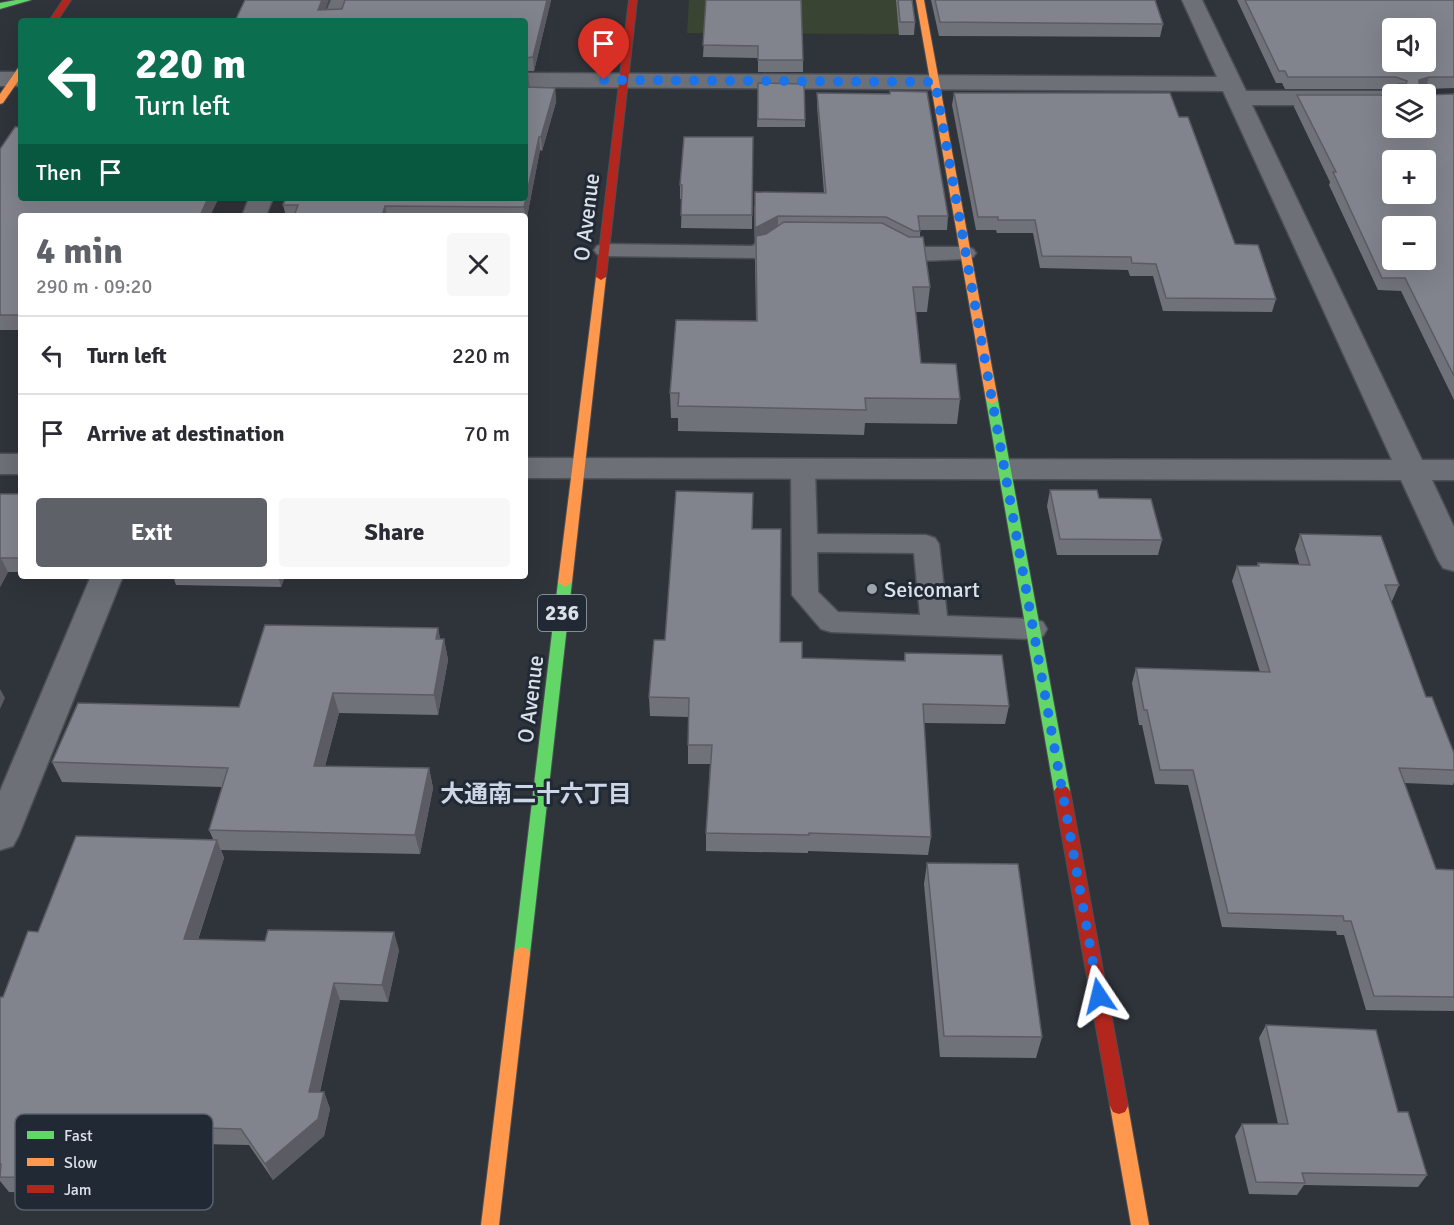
<!DOCTYPE html>
<html lang="en">
<head>
<meta charset="utf-8">
<style>
	body { margin:0; font-family:Signika,"Noto Sans JP",sans-serif; background:#f7f7f7; color:#2b2b33; height:100vh; display:flex; flex-direction:column; font-size:22px; white-space:nowrap }
	* { box-sizing:border-box; margin:0 }
	p { font-size:20px; color:#7c7c81 }
	.icon { flex:none; width:33px; height:33px; fill:none; stroke:currentColor; stroke-width:2; stroke-linecap:round; stroke-linejoin:round }
	.map { position:relative; flex:1; overflow:hidden }
	.drawer { position:absolute; left:18px; top:213px; width:510px; height:366px; display:flex; flex-direction:column; background:#fff; border-radius:6px; box-shadow:0 6px 24px #0002 }
	.drawer>* { flex:none }
	.hud { position:absolute; left:18px; top:18px; width:510px; height:183px; border-radius:6px; box-shadow:0 6px 24px #0002; background:#0b6e4f; color:#fff; overflow:hidden }
	.tools { position:absolute; left:1382px; top:18px; display:grid; gap:12px }
	.tools a { display:grid; place-items:center; width:54px; height:54px; border-radius:6px; background:#fff; box-shadow:0 6px 24px #0002; font-size:30px }
	.pin { position:absolute; display:grid; place-items:center; width:51px; height:51px; color:#fff; margin:-62px -26px; border-radius:50% 50% 50% 0; rotate:-45deg; box-shadow:0 0 6px #0007 }
	.pin .icon { rotate:45deg }
	.me { position:absolute; width:66px; margin:-33px; rotate:350deg; stroke-linejoin:round; filter:drop-shadow(0 0 4px #0008) }
	.turn { display:flex; align-items:center; gap:21px; height:126px; padding:0 18px; font-size:27px }
	.turn .icon { width:78px; height:78px; stroke-width:2.5 }
	.turn b { display:block; font-size:42px; line-height:51px }
	.then { display:flex; align-items:center; height:57px; padding:0 18px; background:#0003; gap:12px; font-size:22px }
	.round { display:grid; place-items:center; flex:none; width:63px; height:63px; border-radius:6px; background:#f7f7f7 }
	.head { display:flex; align-items:center; justify-content:space-between; height:102px; padding:0 18px }
	h1 { font-size:36px; font-weight:700; line-height:45px; color:#5f6169 }
	.cta { display:flex; gap:12px; margin-top:auto; padding:12px 18px }
	.cta a { flex:1; height:69px; border-radius:6px; background:#5f6169; color:#fff; font-size:24px; font-weight:700; line-height:69px; text-align:center }
	.cta a+a { background:#f7f7f7; color:#2b2b33 }
	ul { padding:0; list-style:none }
	li { display:flex; align-items:center; gap:18px; height:78px; padding:0 18px; border-top:2px solid #e1e1e2 }
	li div { flex:1 }
	li b { display:block; font-size:22px }
	li em { font-style:normal }
	.map>svg:first-child { display:block }
	.green { fill:#3a4433 }
	.lines { fill:none; stroke-linecap:round; stroke-linejoin:round }
	.lane-casing { stroke:#4b4f55; stroke-width:3 }
	.street-casing { stroke:#4b4f55; stroke-width:3 }
	.fast-casing { stroke:#4b4f55; stroke-width:2 }
	.slow-casing { stroke:#4b4f55; stroke-width:2 }
	.jam-casing { stroke:#4b4f55; stroke-width:2 }
	.lane { fill:#6d7076; fill-rule:evenodd }
	.street { fill:#6d7076; fill-rule:evenodd }
	.fast { fill:#63d668; fill-rule:evenodd }
	.slow { fill:#ff974d; fill-rule:evenodd }
	.jam { fill:#b3261e; fill-rule:evenodd }
	.wall { fill:#707279 }
	.shaded-wall { fill:#5b5c63 }
	.building { fill:#82848d; stroke:#5b5c63; stroke-width:1.5; fill-rule:evenodd }
	.route { stroke:#1a73e8; stroke-width:10; stroke-dasharray:0 18 }
	.poi-dot { fill:#9fa4ac; stroke:#212935; stroke-width:2 }
	.labels { text-anchor:middle; stroke-width:6; stroke-linejoin:round; paint-order:stroke }
	.shield { fill:#212935; stroke:#a3aab3; stroke-width:1.5 }
	.shield-label { font-size:21px; font-weight:bold; fill:#dbe1e9 }
	.street-label { font-size:22px; fill:#dbe1e9; stroke:#212935 }
	.poi-label { font-size:22px; fill:#dbe1e9; stroke:#212935; text-anchor:start }
	.neighbourhood-label { font-size:24px; font-weight:bold; fill:#ccd6e6; stroke:#212935 }
	.key { fill:#212935; stroke:#59606b; stroke-width:1.5 }
	.key-label { font-size:16px; fill:#dbe1e9 }
</style>
</head>
<body>
<div class="map">
<svg width="1454" height="1225" viewBox="0 0 1454 1225">
	<rect width="100%" height="100%" fill="#2f343a"/>
	<path class="green" d="M689,0h209l5,34 -216,-1z"/>
	<g class="lines">
		<defs>
			<path id="lane" d="M778,232l17,2 3,4 -3,4 -12,2 -19,12 -7,2 -153,-2 -7,-2 -3,-4 3,-4 7,-2 148,2 19,-12z
				M892,237l20,10h54l7,2 3,4 -3,4 -7,2c-26,0 -67,9 -84,-16l3,-4z
				M803,461l9,2 3,6 2,65 109,1 9,3 4,6 8,72 86,3 10,3 4,7 -4,7 -10,3 -202,-7 -10,-3 -29,-34 -1,-126 3,-6zM817,552l97,1 6,62 -82,-3 -20,-20z"/>
			<path id="street" d="M331,0h20l-9,21h-20z
				M1182,0h20l44,91h146l9,3h-9v11h-140l170,355h32v20h-22l22,47v44l-11,-3 -5,-8 -37,-80 -876,-2v-20l867,2 -169,-369 -698,-4v-14l692,4z
				M0,72h21v14h-21z
				M249,198h24l-7,18h-24z
				M0,454h21v20h-21z
				M91,576h32l-104,259 -6,11 -13,4v-59z"/>
			<path id="fast" d="M16,0h15l-31,9v-6z
				M992,396l6,4 72,391 -3,4 -5,2 -5,-2 -3,-4 -68,-391z
				M565,577l7,5 -42,372 -2,5 -6,2 -6,-2 -2,-5 44,-372z"/>
			<path id="slow" d="M916,0h8l74,400 -6,4 -6,-4z
				M21,67v10l-18,26 -3,1v-10l18,-26z
				M601,274l5,3 -34,305 -7,5 -7,-5 38,-305z
				M522,947l6,2 2,5 -31,271h-18l33,-271 2,-5z
				M1119,1098l6,2 3,6 21,119h-18l-21,-119 3,-6z"/>
			<path id="jam" d="M63,0h8l-14,21h-8z
				M629,0h8l-31,277 -5,3 -5,-3z
				M1062,785l5,2 3,4 58,315 -3,6 -6,2 -6,-2 -3,-6 -56,-315 3,-4z"/>
		</defs>
		<use href="#lane" class="lane-casing"/>
		<use href="#street" class="street-casing"/>
		<use href="#fast" class="fast-casing"/>
		<use href="#slow" class="slow-casing"/>
		<use href="#jam" class="jam-casing"/>
		<use href="#lane" class="lane"/>
		<use href="#street" class="street"/>
		<use href="#fast" class="fast"/>
		<use href="#slow" class="slow"/>
		<use href="#jam" class="jam"/>
	</g>
	<path class="wall" d="M551,0l-17,71h-9v-50l-200,-12z
		M706,0l97,60v12h-45v-14l-55,-1z
		M896,0h16l3,22 -1,13h-15z
		M931,0h224l8,24 -3,13 -221,-1z
		M1237,0h217v88l-27,1 1,6 26,-1v306l-53,-109 -23,-1 -49,-105 1,-3 -36,-75 3,-12 128,-1h-30l1,-4 -4,-1h-107l-3,-6h-6z
		M758,83l47,37v7h-48z
		M530,87l25,1 1,14 -14,49 -2,-1 -14,72h-1v-6h-239l-3,-11z
		M890,91l58,125 -1,14h-27v7l10,50 -3,25h-11l5,51 39,36 -3,25 -92,-1 -1,12 -186,-4v-13h-7l-1,-25 86,-72 -2,-115 70,-13 -7,-87v-13l73,1z
		M954,93l225,24 56,127 41,55 -4,13 -109,-1 -10,-35h-23l-2,-6 -88,-2 -7,-35h-36l-1,-3h-20l-24,-125z
		M753,137l-1,92 -71,-1 1,-29h-2v-14z
		M0,149l21,67v114h-21z
		M1050,490l49,8 63,42 -4,15h-101l-10,-49z
		M0,494h21v78h-13l-8,15z
		M753,529l27,113 22,16 102,3 1,-8 104,53 -4,18 -81,-1 7,114 -3,18 -120,-4v2l-102,-2v-18l4,-69h-22v-47l-38,-1 -1,-19 16,-57z
		M1300,534l99,51 -7,16h-1l35,96 28,56v29l-1,3 -49,-2 32,86 18,1v141l-88,-1 -22,-75h-7l-1,-4 -114,-4 -34,-142 -33,-1 -13,-59h-3l-7,-42 4,-15 124,4 -28,-91 5,-15h20l1,-3 41,1 -4,-15z
		M173,576h112l-4,11 -105,-2z
		M438,628l2,11h4l4,21 -10,55 -99,-2 -14,53 104,2 4,20 -13,66 -199,-4 3,8 -26,82 201,10 -11,52 -48,-2 -20,92h4l6,17 -6,27 -51,44 -24,-35 -102,-2 -16,52 -122,-3 -9,-11v-184h3l35,-65 175,-93 -4,-9 13,-43 -160,-5 -10,-20 187,-55z
		M927,863l115,174 -6,21 -96,-1 -16,-173z
		M1266,1025l132,87 29,63 -9,12 -114,-2 -7,10 -48,-1 -14,-58 7,-12h36l-19,-86z"/>
	<path class="shaded-wall" d="M322,0h7l-8,21 -3,-11z
		M547,0h4l-17,71 -1,-14z
		M528,76l2,13 -4,-2z
		M1429,77l-4,12 -10,3 4,-12z
		M555,88l1,14 -14,49 -1,-14z
		M539,137l1,13 -14,72 -2,-15z
		M208,198h11l-9,18h-10z
		M385,206l2,10h-5z
		M778,216v14l-23,11v-13z
		M1,558l7,14 -8,15v-27z
		M278,576h7l-4,11z
		M438,628l4,21 -6,-10z
		M444,639l4,21 -10,55 -4,-20z
		M0,689l5,9 -5,11z
		M333,693l6,20 -19,73 -6,-20z
		M429,768l4,20 -13,66 -5,-19z
		M217,840l7,18 -32,99 -8,-18z
		M394,932l5,18 -11,52 -6,-17z
		M334,983l6,17 -24,108 -7,-16z
		M324,1092l6,17 -6,27 -51,44 -8,-16z
		M137,1126l10,17 -16,52 -10,-16z"/>
	<path class="building" d="M245,0h77l-4,10 24,-1 3,-9h202l-14,57 -8,1v-37h-290z
		M706,0h95l2,60h-45v-14l-55,-1z
		M898,0h14l3,22h-15z
		M935,0h220l8,24 -223,-2z
		M1245,0h209v77h-25l-10,3v4h8l1,11 26,-1v282l-49,-98h-23l-49,-106h3l-39,-77h95v33h33v-34h-29l2,-10h8l1,-3 -11,-4h-108l-3,-6h-6zM1392,28h33v34h-33zM1392,160h33v34h-33zM1392,226h33v34h-33z
		M101,20l54,1h-55z
		M525,75l3,1 -2,11 29,1 -14,49h-2l-15,70 -139,-1 -3,10h-88l4,-11h-15l3,-7h239z
		M758,83l46,1 1,36 -47,-1z
		M890,91l37,1 21,124h-30l2,15h-6l-28,-14 -108,-1 -23,12v-36l71,1 -9,-100 73,1z
		M954,93h216l9,24h9l47,127 23,1 18,54 -110,-1 -10,-34 -24,-1 -1,-6 -89,-1 -7,-36h-37v-3h-20z
		M15,127h6v71h187l-8,18h-179v99h-21v-166z
		M684,137h69l-1,78h-71l1,-30h-2z
		M784,222l98,1 27,14h14l7,50h-17l8,76 35,1 4,35 -95,-1 1,12 -188,-4 1,-13h-9l6,-73 81,1 -1,-85 10,-2z
		M1050,490h47l2,8 52,1 11,41 -102,-1z
		M676,491l77,2 -1,36h29l-1,113h22v16l103,3v-8l97,2 7,51 -86,-2 8,133 -122,-4v2l-103,-2 6,-88h-24l1,-47 -40,-1 5,-57h11z
		M0,494h21v64h-20l-1,2z
		M1300,534l81,2 18,49h-14l41,112h6l22,56v17l-55,-2 37,101 18,1v127l-80,-1 -23,-75h-7l-1,-5 -115,-3 -35,-143h-33l-13,-60h-3l-8,-42 134,4 -33,-106h22l-1,-3 52,2z
		M265,625l173,3 -2,11h8l-10,56 -101,-2 -19,73 115,2 -14,67 -206,-5 19,-62 -176,-6 26,-59 161,4z
		M76,836l141,4 -33,99 81,2 3,-11 126,2 -12,53 -48,-2 -25,109h15l-6,27 -53,45 -24,-35 -104,-3 -16,53 -121,-2 1,-13h-1v-167h3l25,-66 10,1z
		M927,863l91,1 24,173 -98,-1z
		M1266,1025l110,5 22,82h10l19,63 -125,-2 3,10 -49,-1 -14,-58h46z"/>
	<g class="lines">
		<path class="route" d="M604,80l331,2 164,914"/>
	</g>
	<circle class="poi-dot" cx="872" cy="589" r="6"/>
	<g class="labels">
		<rect class="shield" x="538" y="595" width="48" height="36" rx="4.5"/>
		<g class="shield-label">
			<text x="562" y="620">236</text>
		</g>
		<g class="street-label">
			<text transform="translate(586 217) rotate(-83)" y="8">O Avenue</text>
			<text transform="translate(530 699) rotate(-83)" y="8">O Avenue</text>
		</g>
		<g class="poi-label">
			<text x="884" y="597">Seicomart</text>
		</g>
		<g class="neighbourhood-label">
			<text x="536" y="802">大通南二十六丁目</text>
		</g>
	</g>
	<rect x="15" y="1114" width="198" height="96" rx="9" class="key"/>
	<rect x="27" y="1131" width="27" height="8" fill="#63d668"/>
	<rect x="27" y="1158" width="27" height="8" fill="#ff974d"/>
	<rect x="27" y="1185" width="27" height="8" fill="#b3261e"/>
	<g class="key-label">
		<text x="64" y="1141">Fast</text>
		<text x="64" y="1168">Slow</text>
		<text x="64" y="1195">Jam</text>
	</g>
</svg>
<div class="tools">
<a><svg class="icon" aria-label="sound" viewBox="0 0 24 24"><path d="M4 9h4l5-4v14l-5-4H4zM17 9q2 3 0 6"/></svg></a>
<a><svg class="icon" aria-label="layers" viewBox="0 0 24 24"><path d="M12 4l9 5-9 5-9-5zM3 14l9 5 9-5"/></svg></a>
<a>+</a>
<a>−</a>
</div>
<div class="pin" style="left:604px;top:80px;background:#d93025"><svg class="icon" aria-label="arrive" viewBox="0 0 24 24"><path d="M6 21V4h12l-3 4 3 4H6"/></svg></div>
<svg class="me" style="left:1099px;top:996px" viewBox="-20 -20 40 40"><path d="M0-17L14 15 0 8-14 15z" fill="#1a73e8" stroke="#fff" stroke-width="4"/></svg>
<div class="hud">
<div class="turn"><svg class="icon" aria-label="left" viewBox="0 0 24 24"><path d="M17 20v-9H6M10 6l-5 5 5 5"/></svg><div><b>220 m</b>Turn left</div></div>
<div class="then">Then<svg class="icon" aria-label="arrive" viewBox="0 0 24 24"><path d="M6 21V4h12l-3 4 3 4H6"/></svg></div>
</div>
<section class="drawer">
<div class="head"><div><h1>4 min</h1><p>290 m · 09:20</p></div><a class="round"><svg class="icon" aria-label="close" viewBox="0 0 24 24"><path d="M6 6l12 12M18 6L6 18"/></svg></a></div>
<ul>
<li><svg class="icon" aria-label="left" viewBox="0 0 24 24"><path d="M17 20v-9H6M10 6l-5 5 5 5"/></svg><div><b>Turn left</b></div><em>220 m</em></li>
<li><svg class="icon" aria-label="arrive" viewBox="0 0 24 24"><path d="M6 21V4h12l-3 4 3 4H6"/></svg><div><b>Arrive at destination</b></div><em>70 m</em></li>
</ul>
<div class="cta"><a>Exit</a><a>Share</a></div>
</section>
</div>
</body>
</html>
